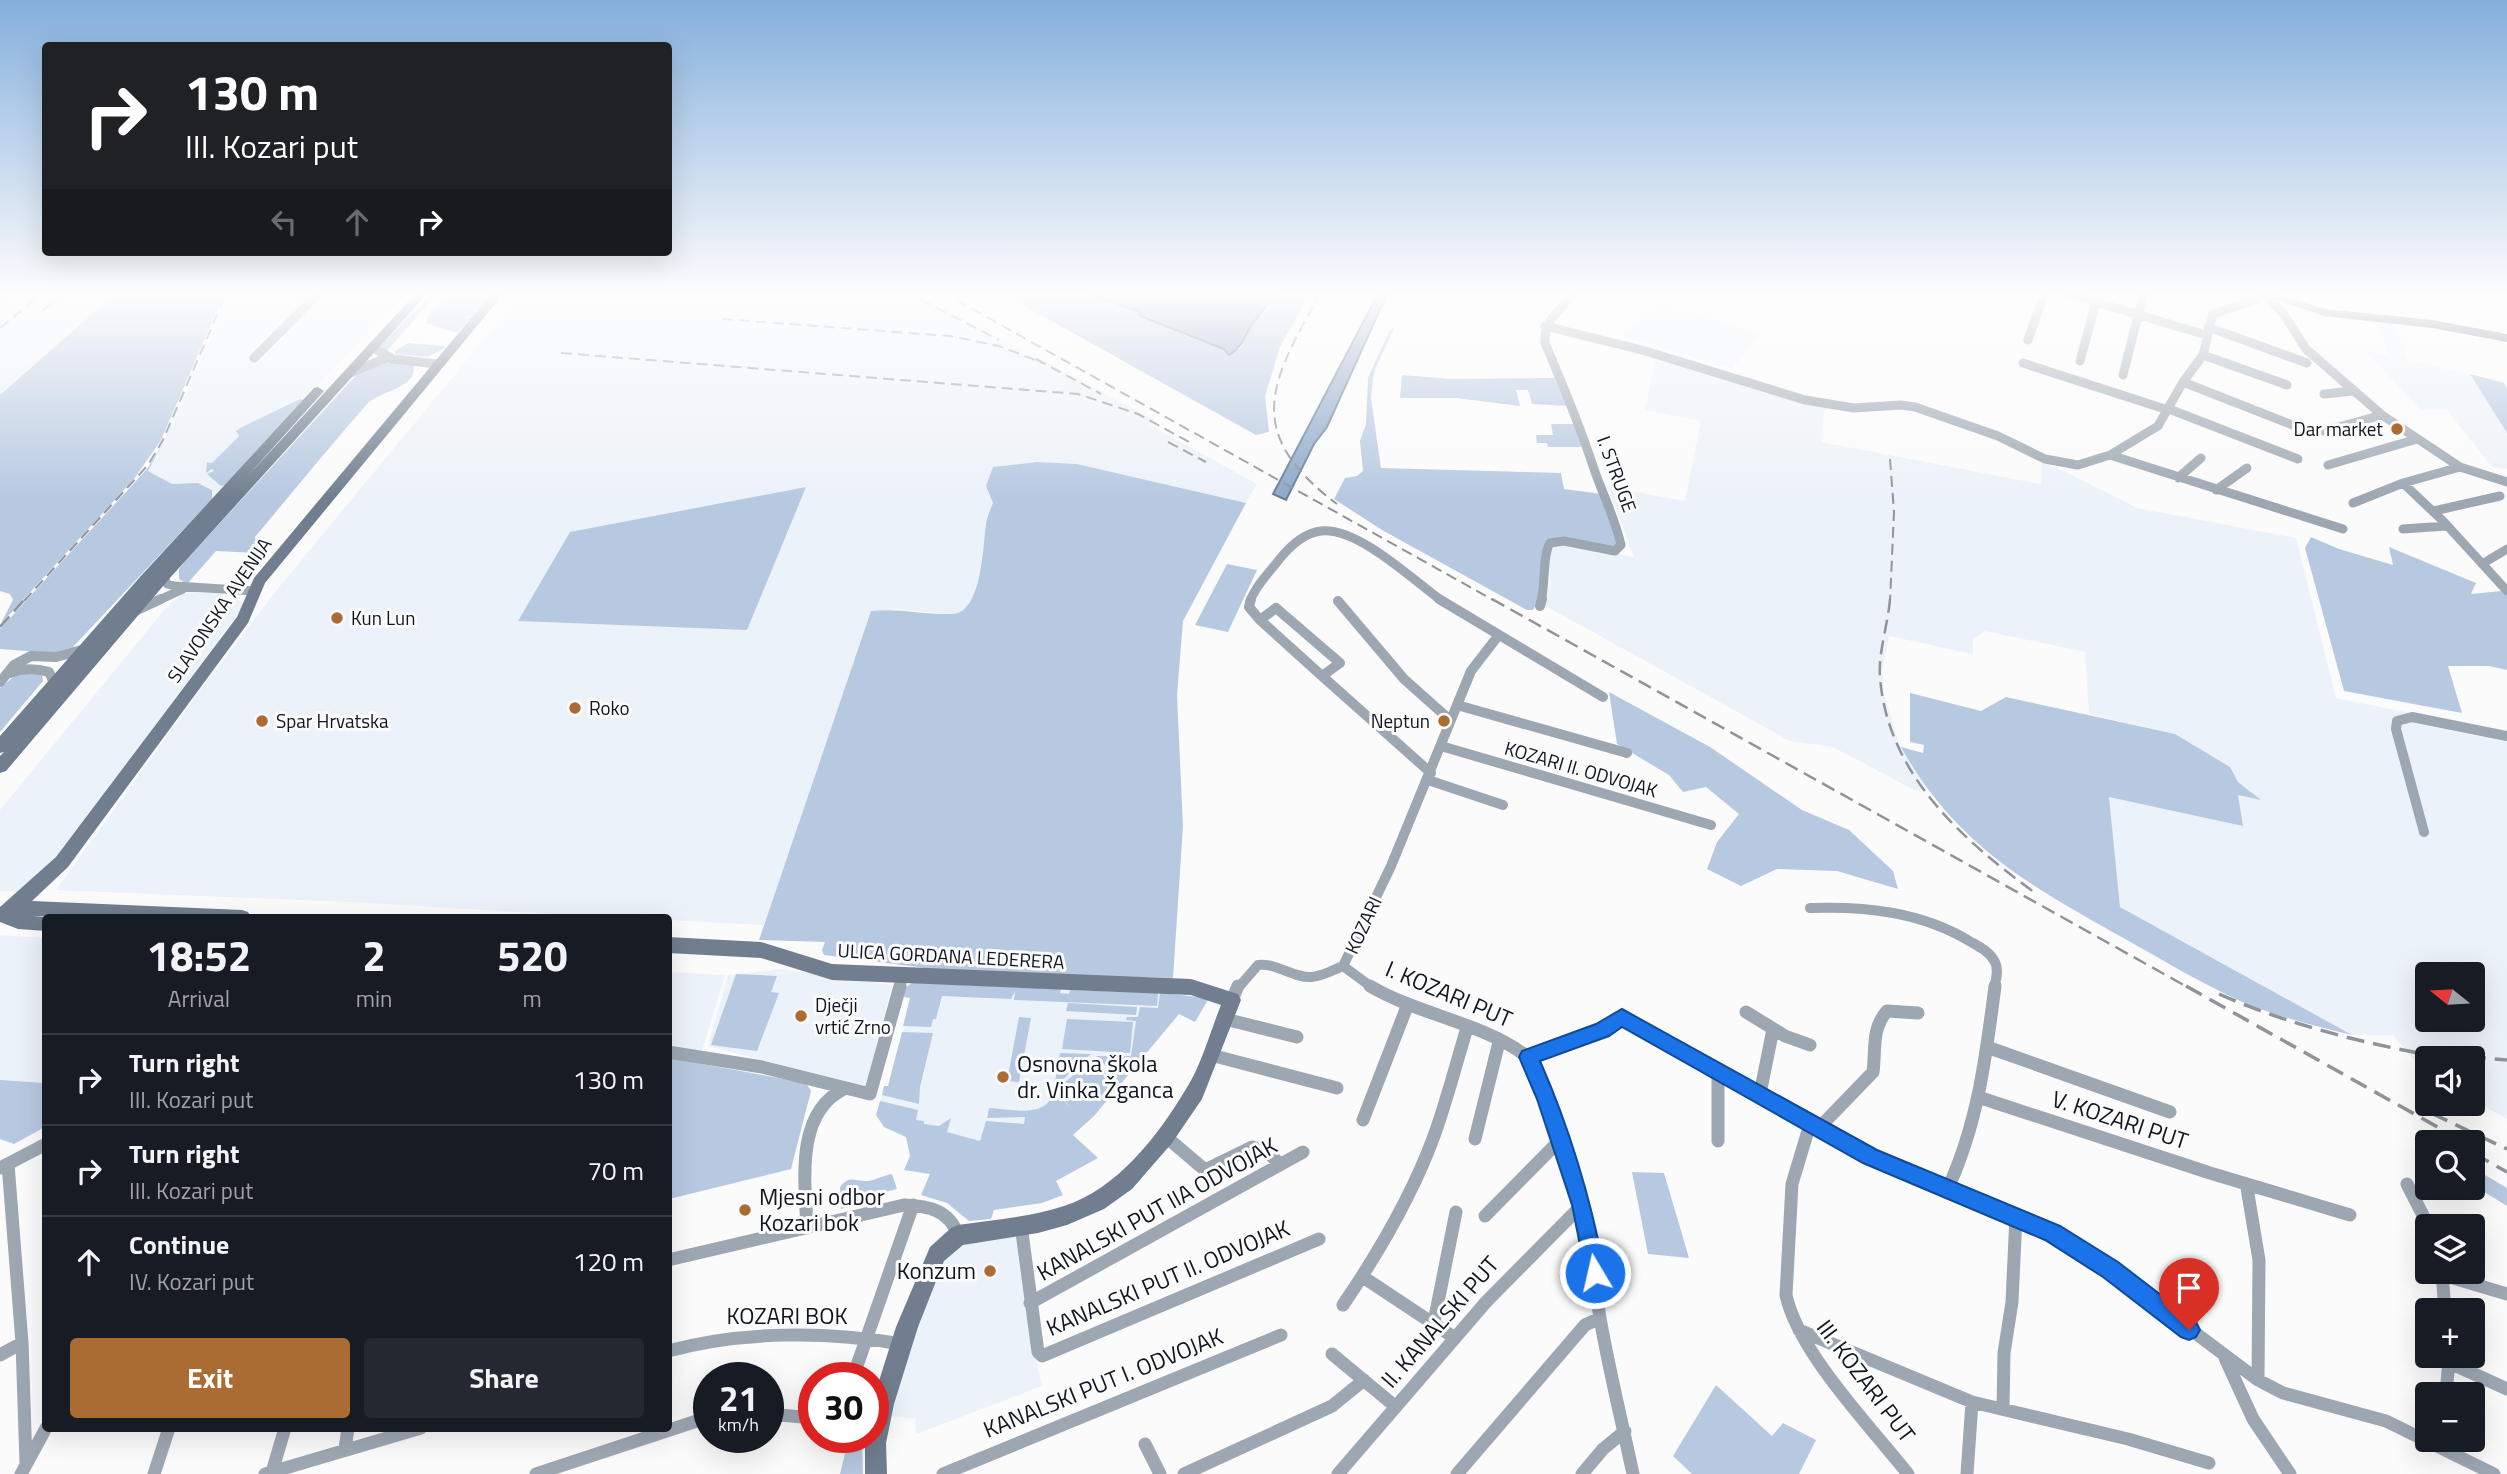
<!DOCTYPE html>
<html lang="en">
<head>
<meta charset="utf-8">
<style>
	body { margin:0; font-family:"Titillium Web",sans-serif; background:#242831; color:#f1f3f6; height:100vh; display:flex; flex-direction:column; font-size:26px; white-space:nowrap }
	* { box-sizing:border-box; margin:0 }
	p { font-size:23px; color:#9ea1a6 }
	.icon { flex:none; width:38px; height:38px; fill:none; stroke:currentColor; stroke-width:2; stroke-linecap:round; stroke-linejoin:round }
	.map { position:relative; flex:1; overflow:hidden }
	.details { position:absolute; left:42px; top:914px; width:630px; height:518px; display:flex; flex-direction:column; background:#171b24; border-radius:7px; box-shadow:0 7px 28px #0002 }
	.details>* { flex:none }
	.top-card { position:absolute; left:42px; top:42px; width:630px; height:214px; border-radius:7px; box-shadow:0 7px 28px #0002; background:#202124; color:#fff; overflow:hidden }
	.needle { width:46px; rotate:288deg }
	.fabs { position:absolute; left:2415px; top:962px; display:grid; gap:14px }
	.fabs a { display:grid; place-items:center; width:70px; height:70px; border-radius:7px; background:#171b24; box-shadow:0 7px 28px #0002; font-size:35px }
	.speed { position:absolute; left:693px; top:1362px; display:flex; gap:14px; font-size:35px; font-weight:700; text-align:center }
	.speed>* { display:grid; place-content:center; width:91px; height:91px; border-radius:50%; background:#171b24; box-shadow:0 7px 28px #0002; line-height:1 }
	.speed small { font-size:18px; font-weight:400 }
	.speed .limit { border:10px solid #d22; background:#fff; color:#111 }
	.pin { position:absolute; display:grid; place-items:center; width:60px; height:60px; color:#fff; margin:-72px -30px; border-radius:50% 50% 50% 0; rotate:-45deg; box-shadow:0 0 7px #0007 }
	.pin .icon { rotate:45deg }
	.me { position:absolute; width:77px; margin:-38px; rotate:351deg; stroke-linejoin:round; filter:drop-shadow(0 0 5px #0008) }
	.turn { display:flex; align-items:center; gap:24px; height:147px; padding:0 28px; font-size:32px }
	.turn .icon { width:91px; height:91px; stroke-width:2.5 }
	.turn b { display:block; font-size:49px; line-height:60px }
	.lanes { display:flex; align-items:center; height:66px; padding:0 28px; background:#0003; justify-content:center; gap:35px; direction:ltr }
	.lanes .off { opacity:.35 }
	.eta { display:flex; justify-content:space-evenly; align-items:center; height:119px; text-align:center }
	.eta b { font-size:42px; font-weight:700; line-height:49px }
	.cta { display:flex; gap:14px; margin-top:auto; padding:14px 28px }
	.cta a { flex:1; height:80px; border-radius:7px; background:#ab6c34; color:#fff; font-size:28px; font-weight:700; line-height:80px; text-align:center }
	.cta a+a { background:#242831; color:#f1f3f6 }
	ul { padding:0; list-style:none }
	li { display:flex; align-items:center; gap:21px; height:91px; padding:0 28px; border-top:2px solid #363941 }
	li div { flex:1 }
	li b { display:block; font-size:26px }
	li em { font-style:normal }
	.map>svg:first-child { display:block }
	.built { fill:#ecf2f9; fill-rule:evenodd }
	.green { fill:#b7c9e1 }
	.water { fill:#8ea8c9; stroke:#687c96; stroke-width:2 }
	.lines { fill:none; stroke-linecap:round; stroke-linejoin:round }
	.street-far2 { stroke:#9da7b2; stroke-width:9 }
	.street-far1 { stroke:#9da7b2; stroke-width:10 }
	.street { stroke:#9da7b2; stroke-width:13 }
	.secondary { fill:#707e8f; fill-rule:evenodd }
	.rail-far2 { stroke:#909397; stroke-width:2; stroke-dasharray:11 6; stroke-linecap:butt }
	.rail-far1 { stroke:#909397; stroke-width:2.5; stroke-dasharray:14 7; stroke-linecap:butt }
	.rail { stroke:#909397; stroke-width:3.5; stroke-dasharray:18 9; stroke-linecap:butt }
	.route { fill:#1a73e8; stroke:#114b97; stroke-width:2 }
	.poi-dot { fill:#ab6c34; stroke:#fbfbfb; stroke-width:2.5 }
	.labels { text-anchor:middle; stroke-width:6; stroke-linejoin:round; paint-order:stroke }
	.poi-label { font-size:19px; fill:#0f1620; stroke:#fbfbfb; text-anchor:start }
	.street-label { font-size:19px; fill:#0f1620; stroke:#fbfbfb }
	.near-street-label { font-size:23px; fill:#0f1620; stroke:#fbfbfb }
	.near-poi-label { font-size:23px; fill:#0f1620; stroke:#fbfbfb; text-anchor:start }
</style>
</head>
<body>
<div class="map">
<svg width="2507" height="1474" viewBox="0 0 2507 1474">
	<rect width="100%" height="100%" fill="#fbfbfb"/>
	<path class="built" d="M0,292h117l-117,103z
		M232,292h173l-101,108 -4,-1 -58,28 -3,8 -27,28 -4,-2 -2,11 6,-3 3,2 -3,2 13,12 -13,14v-9l-9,-6h-32l-24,-13 8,-10z
		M523,292h390l242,128 -5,5 107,59 -11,19 -169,-39 -40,-2 -43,5 -8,19 7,17 -7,17 -3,41 -8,30 -9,19 -11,5 -58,-6 -26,2 -107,314 -95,-5 -1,-3h-63l-254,-15 -295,-12 144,-200 80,-104z
		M1660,304l66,19 34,11 -28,35 -111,-34z
		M2377,320l17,2 14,38 62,14 37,59v36l-15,-2 -45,-57h-26l-57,-60 25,5z
		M1656,357l169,49 -4,36 220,42 1,-24 95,48 159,30 40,160 148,30 23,12v379l-34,-19v-41h-46v17l-34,-41h-41l-232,-128 -12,-111 135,30 -5,-31 21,4 -21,-17 -8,-15 -55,-33 -86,-20 -4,-62 -100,-21 -12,8v15l-84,-18 -7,37 3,24 15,50 28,41 -12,3 -83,-44 -43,-6 -246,-136 7,-23 -4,-22 4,-14 6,-4 77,15 -26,-70 77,14 16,-80 -56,-11zM2427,975h46v45h-46z
		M204,591l20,2 -3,5 15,1 9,5 -202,273 -24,15 -19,-1v-81l166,-202 16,-14z
		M0,935l45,3v145l-45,-3z
		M781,969l111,16 -26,102 -158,-41 20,-71z
		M668,972l57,3 -23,76 -33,-3z
		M912,983l258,11 -21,43 -47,54 -105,61 -121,-37 8,-27h6l22,-92z
		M1016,1233l15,104 11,49 -126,48 -1,-15 -27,-3 32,-109 31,-61z"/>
	<path class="green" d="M117,292h108l-64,148 -27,39 -134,146 13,-25 -3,-6 -10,-3v-196z
		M495,292l-38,41 -31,-10 3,-9 20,-21h-9l-7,5 -46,53 -4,1 -4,-6 54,-53z
		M1003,292h88l48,20 1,4c33,12 65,32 100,33l16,-30 12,-10 6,-17h36l-30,55 -15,49 4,36 -13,3 -255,-142z
		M1390,329h4l-19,40 -2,10 -2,19 10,70 180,5 3,16 38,5 17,46 -4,9 -69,-7c-10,22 3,42 -13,68h-6l-145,-80 -48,-31 11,-21 12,-2 6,-5 -3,-30 6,-17 2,-46z
		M408,343l35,3 3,2 -19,9 -32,-3v-3z
		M390,361l19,2 5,3c2,23 -35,25 -47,38 -39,44 -75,89 -112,133l3,16 -42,-2 -29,33 -8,-5v-10l8,-10 173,-188 10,-6z
		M2470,374l34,9 3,6v44z
		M1402,375l50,4 103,-1 14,28 -37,-2 -4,-14h-12l4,16 -64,-8h-56z
		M300,399l4,1 -79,85 -4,1 -14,-12 7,-3 -2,-2 -6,4 1,-11 5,1 27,-27 -3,-5 6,-4z
		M1551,424h24l7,23h-34l-1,-4h-10l-1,-8h17z
		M164,442l-16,29 24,13 26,-1 14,7v9l-139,148 -19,6 -54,-4v-20l147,-160z
		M1037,462l40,2 169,39 -63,118 -6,74 6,131 -10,152 -209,-5 -140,-18 -2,-5 3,-8 -66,-2 112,-329c29,-3 54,4 81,3 30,0 31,-69 34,-90 1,-7 4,-14 7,-21l-7,-17 7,-19z
		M806,487l-59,143 -229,-9 52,-89z
		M2311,537l28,12 54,16 -4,-18 87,36 -5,11 30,-3 6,4v75l-18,-4h-41l14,47 -118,-22 -39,-143z
		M1227,564l30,6 -29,62 -33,-7z
		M18,673l24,2 1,6 -43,51v-44z
		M1609,692l101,55 92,63 47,20 44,41 5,18 -61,-18 -60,-2 -36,17 -34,-17 10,-27 22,-28 -33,-27 -23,5 -14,-17 -52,-31z
		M1910,693l71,18 25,-14 169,37 55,33 8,15 23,18 -23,-5 5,31 -134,-29 11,110 232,128c-38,-9 -77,-19 -112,-34 -39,-18 -76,-40 -113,-61 -96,-54 -170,-93 -226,-193l22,6 1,-8 -14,-3z
		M736,974l41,2 -6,16 8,1 -22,58 -46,-6z
		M912,983l149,6 -1,4 9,1 1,-4 88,3 -1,13 -143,-6 1,-9 -4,8 -69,-3 -6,23h-3l-2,8 -28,-1 7,-28 -7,-1 3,-10z
		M1160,993l49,5 -14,24 -16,-8 -85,102 -21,19 25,23 -42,23 7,14 -21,8 -48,7 -3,9 -22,2 -22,-18 -26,-8 9,-21 -26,-4 6,-14 -4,-19 -22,-10 -8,-12 4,-14 38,9 -2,10 8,1v3l15,2 12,-8 -4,14 33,9 6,-20 38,3 1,-7 -38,1 2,-10c23,1 60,12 65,-19l17,20 -15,-20 38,-30 16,18 4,-3 -18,-18h35l5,-35 -10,-1 1,-3h11l2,-10 18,1z
		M1068,1003l69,4 -1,8 -70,-4z
		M1019,1017l12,1 -12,64 -12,-1z
		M1067,1019l66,3 -3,31 -68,-4z
		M902,1032l31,1 -13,54 -1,17 -37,-9 2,-9h4z
		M1060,1053l31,1 -33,30 -3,-2z
		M669,1058l137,25 5,8 -20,78 -122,30z
		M0,1080l45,3v44l-31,17 -14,-5z
		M2473,1168l34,20v18l-34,-21z
		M1632,1172l32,1 25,85 -41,-4z
		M892,1174l5,15 -16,4v5l-4,2 -36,9 -1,-22c10,-13 15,-5 28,-6 8,-1 16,-6 24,-7z
		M1716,1385l56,51 11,-13 33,17 -17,34h-107l-19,-18z
		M849,1437h13l1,37h-23z"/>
	<path class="water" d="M1091,292h183c-6,15 -9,16 -18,27 -11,13 -11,27 -27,36l-5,-6 -84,-33 -1,-4c-14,-8 -39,-10 -48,-20z
		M1379,292h9l-61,135 -13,17 -28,56 -13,-6z"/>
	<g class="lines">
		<path class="street-far2" d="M2063,292l143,43
			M1545,326l97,24 163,50 49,8 47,-3 14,2 83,29 47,23 33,6 32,-10 48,-29 25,-44 20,-27 10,-41 41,-14 9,-7 20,20 23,36 76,66 78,52 47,15
			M2208,327l99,36
			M2028,340l17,-48
			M372,347l21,12 44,5
			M2203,355l84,30
			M254,358l66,-66
			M2080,361l16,-58
			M2023,363l145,47
			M350,373l36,-15
			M2123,375l21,-83
			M2183,382l112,44
			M2324,394l29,-3
			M2169,409l129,50
			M2324,431l58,-16
			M2110,455l233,74
			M2328,465l89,-26
			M2178,478l23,-20
			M2403,483l41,39 63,69
			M2216,490l31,-22
			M2353,503l50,-20 57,-16
			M2434,511l66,-15
			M2403,529l43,-3
			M2482,564l25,-15
			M164,576l3,8 8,2 80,5
			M157,601l26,-12
			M1250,601c6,-16 18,-27 28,-40 11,-14 25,-28 43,-30 37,-4 92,49 121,70
			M1541,601c5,-18 1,-45 9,-58l14,-2 51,10 6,-6c-6,-27 -18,-50 -27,-76 -14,-43 -31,-84 -49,-126 -2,-24 17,-32 28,-51"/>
		<path class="street-far1" d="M1251,599l-2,8 11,13
			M1439,599l164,98
			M1338,601l66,78 46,41
			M1540,606l2,-7
			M1276,608l64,55 -18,13 -62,-56z
			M137,610l24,-11
			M10,673c13,-5 25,-5 39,-1l5,11
			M1322,676l109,97
			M0,682l14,-17 17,-9 25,1 29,-8
			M1457,705l170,48
			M1441,746l270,79
			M1428,780l75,25
			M2424,832l-28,-103 1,-8 15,-4 95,19
			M1810,908c56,-2 112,4 161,34 9,5 19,10 24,20 4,8 1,18 -1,26
			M1343,966l30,22
			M900,988l3,-12
			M1238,988l20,-23c20,-2 34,13 54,12 11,-1 21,-7 31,-11l48,-100 80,-195 27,-35"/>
		<path class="street" d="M1370,986c49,29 110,36 155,69 19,14 62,165 67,195 4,22 4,46 8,68 9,52 22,104 33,156
			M1232,1000l6,-14
			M1746,1012l39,24 25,9
			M1225,1019l72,18
			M1987,1047l183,65
			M668,1052l94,15 108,27 30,-108
			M1211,1055l126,33
			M1528,1057l75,-27 19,-13 248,140 183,76 57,36 148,111 25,13 103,28 108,53
			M1718,1071v70
			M1760,1094l13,-65
			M1978,1097l232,76 140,42
			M1363,1120l45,-116
			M1810,1124l-18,60 -6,111c12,57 85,132 122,179
			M1818,1129l55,-57c3,-22 -2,-43 14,-61l31,2
			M1165,1136l40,34 47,-23 15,5 13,12
			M1475,1139l24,-97
			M8,1164l14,179 4,120
			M0,1168l46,-24
			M2407,1184l22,43
			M1948,1188c30,-65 38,-132 47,-202
			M2247,1188l12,72 -1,120
			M1485,1216l76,-77
			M1021,1225l17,127 4,4 277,-117
			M807,1228c-2,-47 -12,-115 37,-139
			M668,1260l236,-55c25,1 45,5 54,30
			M2442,1272l3,39
			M2443,1275l64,19
			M1363,1277l92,61
			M1030,1303l273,-151
			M1343,1305c36,-53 69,-109 91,-169 13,-36 22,-72 33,-108
			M1434,1322l22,-110
			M1799,1330l173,72 156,37 81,24
			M668,1351c74,-20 158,-20 233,-7
			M1332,1354l64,53
			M0,1355l22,-12
			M2225,1358l28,61 37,55
			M2450,1363l57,26
			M853,1377l60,-172
			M2446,1395l3,-36
			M2003,1409l1,-56 8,-51 4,-86
			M768,1414l46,4
			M1145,1444l15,30
			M345,1449l3,-21
			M272,1472l13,-44
			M21,1474l25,-46
			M154,1474l15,-46
			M265,1474l156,-46
			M536,1474l173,-57
			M943,1474l338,-139
			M1184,1474l148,-68 32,-26
			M1338,1474l148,-172 96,-97
			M1457,1474l128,-149 15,-7
			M1582,1474l21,-25 22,-18
			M1967,1474l5,-72"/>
		<path class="secondary" d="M417,292h12l-260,287 -163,192 -6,2v-17l4,-4 -4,1v-17l140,-159 174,-189 4,-1 6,4 -78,87z
			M493,292h12l-240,291 -17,40 -180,244 -36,34 210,9 6,2 3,5 -218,-1 14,1 -1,14 -28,-2 -18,-7v-15l56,-50 181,-240 17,-39z
			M2254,292h17l54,17 107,11 75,14v8l-75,-14 -108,-12z
			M668,937l93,5 71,22 359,15 47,15 3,6 -39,99 -30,44 -40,46 -28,20 -37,16 -29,8 -75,12 -19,16 -26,66 -24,77 -8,39 1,31h-22v-37h8v-37l23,-73 34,-80 21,-19 7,-3c35,-5 72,-8 106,-19 53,-17 94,-70 122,-117 16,-25 24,-57 35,-84l-30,-10 -359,-15 -71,-22 -93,-5z"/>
		<path class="rail-far2" d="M906,292l93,48
			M942,292l553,309
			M1321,292c-49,88 -81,139 16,212
			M0,301l11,-9
			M43,310l22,-18
			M722,319l228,17 49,10 44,17
			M0,328l44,-36
			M561,353l517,41 60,20 51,28
			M1036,359l65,35
			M1168,442l38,20
			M1890,459l4,53 -4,89
			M24,601l124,-136 15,-25 64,-148"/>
		<path class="rail-far1" d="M1492,599l697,389
			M1890,599c-2,26 -12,53 -10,79 8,96 81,161 154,214
			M0,627l25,-28"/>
		<path class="rail" d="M2186,986l280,157
			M2219,994c75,33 152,51 232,65
			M2441,1054l66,6
			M2431,1113l76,36
			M2473,1153l34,19"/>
	</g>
	<linearGradient id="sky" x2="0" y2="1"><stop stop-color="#84afdc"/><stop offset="0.59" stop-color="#fdfdfd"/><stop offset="1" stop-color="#fdfdfd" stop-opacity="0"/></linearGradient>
	<rect width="2507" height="498" fill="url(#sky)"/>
	<path class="route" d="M1622,1009l255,141 183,76 58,36 78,60 4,8 -4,7 -7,3 -8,-3 -78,-60 -58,-37 -182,-77 -241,-136 -13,9 -69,25c30,68 51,139 65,212l-3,7 -7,3 -8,-3 -15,-75 -35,-106 -18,-42 3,-6 74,-27z"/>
	<g class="poi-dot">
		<circle cx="2397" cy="429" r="7"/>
		<circle cx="337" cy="618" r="7"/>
		<circle cx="575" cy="708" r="7"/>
		<circle cx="262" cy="721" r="7"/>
		<circle cx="1444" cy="721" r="7"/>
		<circle cx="801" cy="1016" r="7"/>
		<circle cx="1003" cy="1077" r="7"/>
		<circle cx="745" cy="1210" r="7"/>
		<circle cx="990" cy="1271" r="7"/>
	</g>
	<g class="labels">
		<g class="poi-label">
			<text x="2383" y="436" text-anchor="end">Dar market</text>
			<text x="351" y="625">Kun Lun</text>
			<text x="589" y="715">Roko</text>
			<text x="276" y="728">Spar Hrvatska</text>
			<text x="1430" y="728" text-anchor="end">Neptun</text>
			<text x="815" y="1012">Dječji<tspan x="815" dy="22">vrtić Zrno</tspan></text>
		</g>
		<g class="street-label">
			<text transform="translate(1617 474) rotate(70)" y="7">I. STRUGE</text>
			<text transform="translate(219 610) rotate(-56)" y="7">SLAVONSKA AVENIJA</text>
			<text transform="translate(1581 769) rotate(16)" y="7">KOZARI II. ODVOJAK</text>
			<text transform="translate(1363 925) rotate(-65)" y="7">KOZARI</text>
			<text transform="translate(951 956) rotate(3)" y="7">ULICA GORDANA LEDERERA</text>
		</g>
		<g class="near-street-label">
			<text transform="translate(1449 994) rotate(23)" y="8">I. KOZARI PUT</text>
			<text transform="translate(2120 1120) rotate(18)" y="8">V. KOZARI PUT</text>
			<text transform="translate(1157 1209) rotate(-29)" y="8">KANALSKI PUT IIA ODVOJAK</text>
			<text transform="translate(1168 1278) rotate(-23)" y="8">KANALSKI PUT II. ODVOJAK</text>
			<text x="787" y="1324">KOZARI BOK</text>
			<text transform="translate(1440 1322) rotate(-49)" y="8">II. KANALSKI PUT</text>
			<text transform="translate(1866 1381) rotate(53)" y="8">III. KOZARI PUT</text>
			<text transform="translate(1103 1383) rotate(-22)" y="8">KANALSKI PUT I. ODVOJAK</text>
		</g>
		<g class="near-poi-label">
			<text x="1017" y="1072">Osnovna škola<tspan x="1017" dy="26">dr. Vinka Žganca</tspan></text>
			<text x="759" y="1205">Mjesni odbor<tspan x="759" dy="26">Kozari bok</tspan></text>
			<text x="976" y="1279" text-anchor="end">Konzum</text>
		</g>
	</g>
</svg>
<div class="fabs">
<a><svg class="needle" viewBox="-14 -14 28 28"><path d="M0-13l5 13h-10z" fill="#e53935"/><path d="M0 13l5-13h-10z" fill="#9ea1a6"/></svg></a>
<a><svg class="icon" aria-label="sound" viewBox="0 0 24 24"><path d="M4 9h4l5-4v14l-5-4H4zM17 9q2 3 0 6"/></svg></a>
<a><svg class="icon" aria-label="search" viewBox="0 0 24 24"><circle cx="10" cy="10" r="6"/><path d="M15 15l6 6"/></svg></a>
<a><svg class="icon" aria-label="layers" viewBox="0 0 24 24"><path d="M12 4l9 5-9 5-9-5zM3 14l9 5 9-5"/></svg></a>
<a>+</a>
<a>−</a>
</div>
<div class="speed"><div>21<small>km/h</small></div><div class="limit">30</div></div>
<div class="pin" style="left:2189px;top:1330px;background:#d93025"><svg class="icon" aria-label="arrive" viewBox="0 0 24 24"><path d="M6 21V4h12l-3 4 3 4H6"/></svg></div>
<svg class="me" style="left:1595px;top:1273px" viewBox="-20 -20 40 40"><circle r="17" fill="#1a73e8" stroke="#fff" stroke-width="3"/><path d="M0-11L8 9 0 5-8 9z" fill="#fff"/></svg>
<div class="top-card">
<div class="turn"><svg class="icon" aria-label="right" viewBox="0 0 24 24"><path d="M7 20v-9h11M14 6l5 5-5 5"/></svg><div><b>130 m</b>III. Kozari put</div></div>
<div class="lanes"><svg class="icon off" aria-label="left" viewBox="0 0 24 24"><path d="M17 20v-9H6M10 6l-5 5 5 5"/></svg><svg class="icon off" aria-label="ahead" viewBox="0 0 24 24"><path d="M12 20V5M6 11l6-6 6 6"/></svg><svg class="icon" aria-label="right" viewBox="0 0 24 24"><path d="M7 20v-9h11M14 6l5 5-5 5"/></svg></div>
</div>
<section class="details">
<div class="eta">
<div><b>18:52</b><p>Arrival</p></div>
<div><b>2</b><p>min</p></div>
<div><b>520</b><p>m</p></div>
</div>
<ul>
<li><svg class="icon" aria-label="right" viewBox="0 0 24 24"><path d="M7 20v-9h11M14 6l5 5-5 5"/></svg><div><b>Turn right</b><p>III. Kozari put</p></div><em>130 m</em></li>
<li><svg class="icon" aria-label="right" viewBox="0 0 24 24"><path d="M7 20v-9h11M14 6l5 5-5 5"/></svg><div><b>Turn right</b><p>III. Kozari put</p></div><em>70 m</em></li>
<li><svg class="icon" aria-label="ahead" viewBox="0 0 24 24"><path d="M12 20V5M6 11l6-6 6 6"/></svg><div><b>Continue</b><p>IV. Kozari put</p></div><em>120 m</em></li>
</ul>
<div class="cta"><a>Exit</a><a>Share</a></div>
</section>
</div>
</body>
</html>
